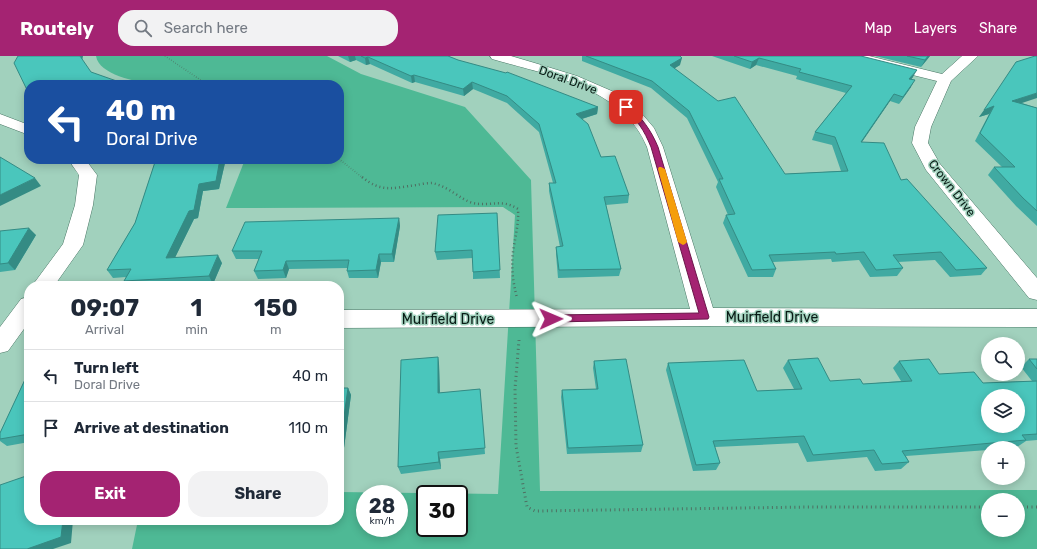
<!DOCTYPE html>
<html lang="en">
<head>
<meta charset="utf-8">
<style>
	body { margin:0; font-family:Rubik,sans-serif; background:#f2f2f3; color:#1f2937; height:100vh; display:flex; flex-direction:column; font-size:15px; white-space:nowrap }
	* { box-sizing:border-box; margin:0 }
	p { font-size:13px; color:#747a83 }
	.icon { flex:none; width:22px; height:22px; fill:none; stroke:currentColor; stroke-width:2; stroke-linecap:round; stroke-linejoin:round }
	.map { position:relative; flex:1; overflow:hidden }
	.side { position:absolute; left:24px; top:225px; width:320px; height:244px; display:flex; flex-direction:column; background:#fff; border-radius:16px; box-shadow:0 2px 10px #0003 }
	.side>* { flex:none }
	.hud { position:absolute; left:24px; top:24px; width:320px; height:84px; border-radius:16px; box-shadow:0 2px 10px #0003; background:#1a4fa0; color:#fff; overflow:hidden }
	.controls { position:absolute; left:981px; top:281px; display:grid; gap:8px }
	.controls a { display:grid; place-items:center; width:44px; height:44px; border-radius:50%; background:#fff; box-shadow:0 2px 10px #0003; font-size:20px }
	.speed { position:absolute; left:356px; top:429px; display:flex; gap:8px; font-size:20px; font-weight:700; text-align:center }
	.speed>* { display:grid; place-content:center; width:52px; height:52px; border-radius:50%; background:#fff; box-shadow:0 2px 10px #0003; line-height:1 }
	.speed small { font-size:10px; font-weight:400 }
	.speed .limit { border:2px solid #111; border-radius:6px; background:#fff; color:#111 }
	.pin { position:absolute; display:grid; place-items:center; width:34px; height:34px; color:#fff; margin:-17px; border-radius:8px; box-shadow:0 2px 6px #0006 }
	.me { position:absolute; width:44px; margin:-22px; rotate:89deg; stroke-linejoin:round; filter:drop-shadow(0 0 3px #0008) }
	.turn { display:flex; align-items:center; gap:14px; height:84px; padding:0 16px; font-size:18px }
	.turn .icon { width:52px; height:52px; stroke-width:2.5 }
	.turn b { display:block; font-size:28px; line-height:34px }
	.eta { display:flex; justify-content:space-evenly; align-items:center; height:68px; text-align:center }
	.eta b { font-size:24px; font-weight:700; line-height:28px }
	.button { display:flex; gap:8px; margin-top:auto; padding:8px 16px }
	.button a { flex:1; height:46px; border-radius:16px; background:#a42372; color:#fff; font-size:16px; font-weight:700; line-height:46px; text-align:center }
	.button a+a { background:#f2f2f3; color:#1f2937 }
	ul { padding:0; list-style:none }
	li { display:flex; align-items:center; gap:12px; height:52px; padding:0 16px; border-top:1px solid #e0e1e3 }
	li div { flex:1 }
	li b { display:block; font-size:15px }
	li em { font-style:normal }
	header { display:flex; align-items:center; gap:24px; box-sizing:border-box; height:56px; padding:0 20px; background:#a42372; color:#fff }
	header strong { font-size:19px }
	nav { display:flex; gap:22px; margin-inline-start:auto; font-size:14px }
	.search { width:280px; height:36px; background:#f2f2f3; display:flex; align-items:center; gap:10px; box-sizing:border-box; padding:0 14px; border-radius:16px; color:#747a83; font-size:15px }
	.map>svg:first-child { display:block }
	.green { fill:#4eb995; fill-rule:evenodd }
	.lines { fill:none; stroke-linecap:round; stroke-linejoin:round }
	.street-casing { stroke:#487564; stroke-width:1 }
	.path-far2 { stroke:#4f6f62; stroke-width:1.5; stroke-dasharray:0.5 2; stroke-linecap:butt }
	.path-far1 { stroke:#4f6f62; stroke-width:2.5; stroke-dasharray:1 3; stroke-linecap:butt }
	.path { stroke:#4f6f62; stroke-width:3; stroke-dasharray:1 3.5; stroke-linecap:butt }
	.street { fill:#fff; fill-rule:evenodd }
	.wall { fill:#40aaa2 }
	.shaded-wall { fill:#348b84 }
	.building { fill:#4ac6bc; stroke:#348b84; fill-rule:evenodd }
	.route { fill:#a42372; stroke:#6b174a }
	.slow { fill:#f59e0b }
	.labels { text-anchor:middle; stroke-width:3; stroke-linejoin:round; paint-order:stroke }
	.far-street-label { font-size:12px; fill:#091c16; stroke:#a1d1bd }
	.street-label { font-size:14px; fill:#091c16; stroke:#a1d1bd }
</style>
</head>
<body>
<header>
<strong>Routely</strong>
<div class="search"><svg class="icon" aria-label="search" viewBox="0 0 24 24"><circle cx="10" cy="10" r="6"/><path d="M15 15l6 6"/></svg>Search here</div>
<nav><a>Map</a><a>Layers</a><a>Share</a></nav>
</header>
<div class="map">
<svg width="1037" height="493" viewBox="0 0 1037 493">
	<rect width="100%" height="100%" fill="#a1d1bd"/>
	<path class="green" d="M96,0h231l34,18 104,33 66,73 9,311 497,-1v59h-905l6,-29h201v-28l159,2 17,-279 -12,-8 -277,1 18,-46 -1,-3h96v-74h-187c-16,-4 -53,-10 -56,-29zM365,438h34v34h-34zM425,438h34v34h-34zM988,444h30v30h-30z"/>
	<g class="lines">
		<defs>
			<path id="street" d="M490,0h21l27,8 39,12 37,16 16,10 13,13 11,13 9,19 50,161 324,1v18l-333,-1 -365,2v-18l351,-1 -43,-162c-24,-60 -100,-72 -155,-88z
				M846,0h23l73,18 20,-18h16l-27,25 -20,46 -3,16 12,21 97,114v22l-8,-2 -103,-128 -14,-27 3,-16 22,-46 -89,-22z
				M0,58l29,11v10l-29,-11z
				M68,103h17l12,16 -4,30 -10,40 -29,41h-22l31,-42 12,-39 4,-30z
				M29,241v25l-21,29 -8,2v-26l21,-28z"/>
		</defs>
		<use href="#street" class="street-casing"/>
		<path class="path-far2" d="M165,0l37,25 10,4
			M339,103l24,19"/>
		<path class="path-far1" d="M362,121c20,16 30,11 55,8 4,-1 10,-2 15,-2 16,3 29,17 41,20 18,4 28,-5 45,6 1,15 -3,28 -5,43 -2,16 0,30 4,46"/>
		<path class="path" d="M519,284l-4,49 1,57 11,61 8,4 274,-4h179
			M1018,451h19"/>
		<use href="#street" class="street"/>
	</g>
	<path class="wall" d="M338,0h110l10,4 140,47 -1,7 -15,5 19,38 28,38 -1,8 -22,2 15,64 -2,7 -61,2 -2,-24v-7h4l-11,-56v-8h4l-14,-51 -32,-29 -34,-14 -9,7 -49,-14 -3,1 -42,-19 -4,1 -10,-5 -6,2z
		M582,0h98v9l-6,3 111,106 56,-3 -9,-26 -20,-5 3,-8 31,-39 -50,-14 1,-3 -41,-11 -6,4 -38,-13h149l52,21 -2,2v8l-12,17 -9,-3 -28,41 39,38 86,88 -6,7 -31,2 -15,-17 -37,2 5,6 -6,8 -27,1 -11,-17 -27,2 -1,-3 -58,3 3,7 -3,8h-25l-25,-54 3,-8h2l-12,-28 2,-5 -31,-64 -36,-30 -69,-27z
		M875,0h55l-9,11z
		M1035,0l-13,47 15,5v118l-21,-20 -28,-31 6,-8h8l-27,-26 14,-27 -10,3z
		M156,103h67l2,4 -6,26 -16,2 -5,27 -4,1 -19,38 47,6 -9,21 -35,2h-50l-4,-5 2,-4 -13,1 -6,-8 28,-47z
		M497,157l3,65 -27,1v-21l-36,2 -2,-8z
		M399,162l1,8 -6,36h-13l-3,16h-29l-2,-7 1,-3 -59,1 -3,9 -28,1 -4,-8 5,-12h-23l-4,-8z
		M0,175l36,4 -21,35 -15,2z
		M438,301l1,7 1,29 40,-4 5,65 -45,5 1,10 -40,5 -3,-7z
		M1029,303h8v81l-11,1 -9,6 -9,1h-20v2l-82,6 3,6 -8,7 -26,2 -8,-14 -60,5 -9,-19 -83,4 5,16 -4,7 -23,1 -27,-101 2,-7 89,28 37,-2 -11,-21 5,-8 42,21 33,3 38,-3 -8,-13 6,-7 40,13 44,9 49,-2 -11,-14z
		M594,305l49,84 -2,7 -74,2 -6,-57 1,-7 34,-1 -3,-21z
		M29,315v71l-22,4 -7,-5v-8z
		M339,332h9l3,7 -9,68 -3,1z"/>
	<path class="shaded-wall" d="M80,0h3l-1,5z
		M348,0h7l1,4 -6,2z
		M928,0h2l-9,11 4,-7z
		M368,1l2,7 -4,1 -1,-7z
		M682,2l-2,7 -11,7 1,-7z
		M759,2l-3,7 -6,4 2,-7z
		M917,14l-4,7 -7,9 3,-7z
		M414,19l1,7 -3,1 -1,-7z
		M915,24l-4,7 -12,17 4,-7z
		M472,26l1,7 -9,7 -1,-7z
		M1037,37v5l-30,10 5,-7z
		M894,38l-4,7 -33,48 4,-7z
		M994,50l-5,8 -10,3 5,-7z
		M598,51l-1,7 -22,7 1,-7z
		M140,103h16l-14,4z
		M220,103h3l2,4 -6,26 -16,2 -5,27 -4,1 -23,47 -5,-8 33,-74z
		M35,122l6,8 -41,20v-11z
		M399,162l1,8 -6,36 -2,-8z
		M29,172l7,7 -21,35 -7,-7z
		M379,198l2,8 -3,16 -2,-8z
		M218,199l4,8 -9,21 -4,-8z
		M286,205l3,8 -3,9 -3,-8z
		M438,301l1,7 1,36 -2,-7z
		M348,332l3,7 -9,68 -3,-5v-6z
		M438,396l2,7 1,10 -2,-7z
		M63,464h10l-2,23 -18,6h-26z"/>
	<path class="building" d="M18,0h62l11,16 37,13h-99v9l-15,-31z
		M361,0h87l10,4 48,13 1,-1 91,35 -22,7 12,10 13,33 14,-1 14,39 -25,2 17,72 -62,1 -3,-23 7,-1 -14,-63h7l-17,-59 -32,-28 -35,-14 -9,7 -49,-14 -3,1 -43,-19 -3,1z
		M586,0h94l2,2 -12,7 48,36 17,-4 50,77 63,-3 -13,-34 -20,-5 37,-46 -53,-14 2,-3 -42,-11 -7,4 -18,-6h127l56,14 -8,9 6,1 -12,17 -9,-3 -33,48 23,1 17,37 6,-1 80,89 -31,2 -15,-18 -48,3 10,13 -27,2 -12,-18 -28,2 -1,-2 -66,3 7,14 -24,1 -26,-55 9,-1 -16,-35h4l-34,-68 -37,-30z
		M907,0h21l-3,4z
		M1035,0h2v37l-25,8 25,7v103l-14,-13 -29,-31h21l-35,-34 14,-27 -10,4 32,-48z
		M0,101l35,21 -35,17z
		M156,103h64l-4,22 -17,3 -5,26 -5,1 -23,47 52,-3 -9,21 -85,5 7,-12 -24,1 28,-47z
		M497,157l3,57 -27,2 -1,-22 -37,2 3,-37z
		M399,162l-7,36h-13l-3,16 -29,1 2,-11 -63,1 -3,9 -29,1 8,-20h-30l13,-29z
		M29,172l-21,35 -8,1v-33z
		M438,301v36l42,-4 5,59 -47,4 1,10 -41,5 3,-107z
		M818,302l12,23 30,-2 3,5 49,-3 -13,-20 30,-2 10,15 35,-2 9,11 54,-2v53l-15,1 4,5 -124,11 7,11 -27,2 -8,-14 -61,5 -9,-19 -91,5 7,22 -24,2 -28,-102 76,-3 13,31 45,-2 -14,-29zM988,340h30v30h-30z
		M626,303l17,86 -75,3 -6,-58 36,-1 -4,-28z
		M1029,303h8v10z
		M29,315v63l-29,5v-6z
		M339,332h9l-9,64z
		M29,419v45h34l-2,17 -34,12h-27v-64z"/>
	<path class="route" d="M624,49h4c14,13 23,25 30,42l51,170 -1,2 -157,3 -5,-3 5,-4 148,-2 -48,-166c-7,-17 -13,-26 -27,-39z"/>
	<path class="slow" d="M659,111h2l4,2 22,73 -2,2 -2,1 -5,-3 -20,-73z"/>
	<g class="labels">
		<g class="far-street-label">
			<text transform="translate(568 24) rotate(20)" y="4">Doral Drive</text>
			<text transform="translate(952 132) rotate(52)" y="4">Crown Drive</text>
		</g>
		<g class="street-label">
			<text x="772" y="266">Muirfield Drive</text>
			<text x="448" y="268">Muirfield Drive</text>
		</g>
	</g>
</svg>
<div class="controls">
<a><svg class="icon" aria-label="search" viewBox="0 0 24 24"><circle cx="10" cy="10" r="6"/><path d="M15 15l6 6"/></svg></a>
<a><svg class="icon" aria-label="layers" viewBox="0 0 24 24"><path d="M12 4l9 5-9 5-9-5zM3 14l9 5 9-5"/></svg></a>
<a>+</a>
<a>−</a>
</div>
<div class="speed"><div>28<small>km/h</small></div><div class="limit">30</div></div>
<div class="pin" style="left:626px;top:51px;background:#d93025"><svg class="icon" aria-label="arrive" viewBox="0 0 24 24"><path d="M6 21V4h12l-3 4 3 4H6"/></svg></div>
<svg class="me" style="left:551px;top:263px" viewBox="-20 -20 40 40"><path d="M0-17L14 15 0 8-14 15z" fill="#a42372" stroke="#fff" stroke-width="4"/></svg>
<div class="hud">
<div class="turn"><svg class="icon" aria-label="left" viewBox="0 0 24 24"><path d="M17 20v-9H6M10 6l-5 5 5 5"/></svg><div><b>40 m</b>Doral Drive</div></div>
</div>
<section class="side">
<div class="eta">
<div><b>09:07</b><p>Arrival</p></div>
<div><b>1</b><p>min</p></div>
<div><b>150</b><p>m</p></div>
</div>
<ul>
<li><svg class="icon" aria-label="left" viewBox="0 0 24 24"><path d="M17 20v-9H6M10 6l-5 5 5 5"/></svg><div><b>Turn left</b><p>Doral Drive</p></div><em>40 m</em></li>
<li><svg class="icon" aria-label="arrive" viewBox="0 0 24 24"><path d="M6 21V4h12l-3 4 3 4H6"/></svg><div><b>Arrive at destination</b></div><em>110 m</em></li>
</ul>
<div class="button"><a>Exit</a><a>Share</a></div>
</section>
</div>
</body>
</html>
